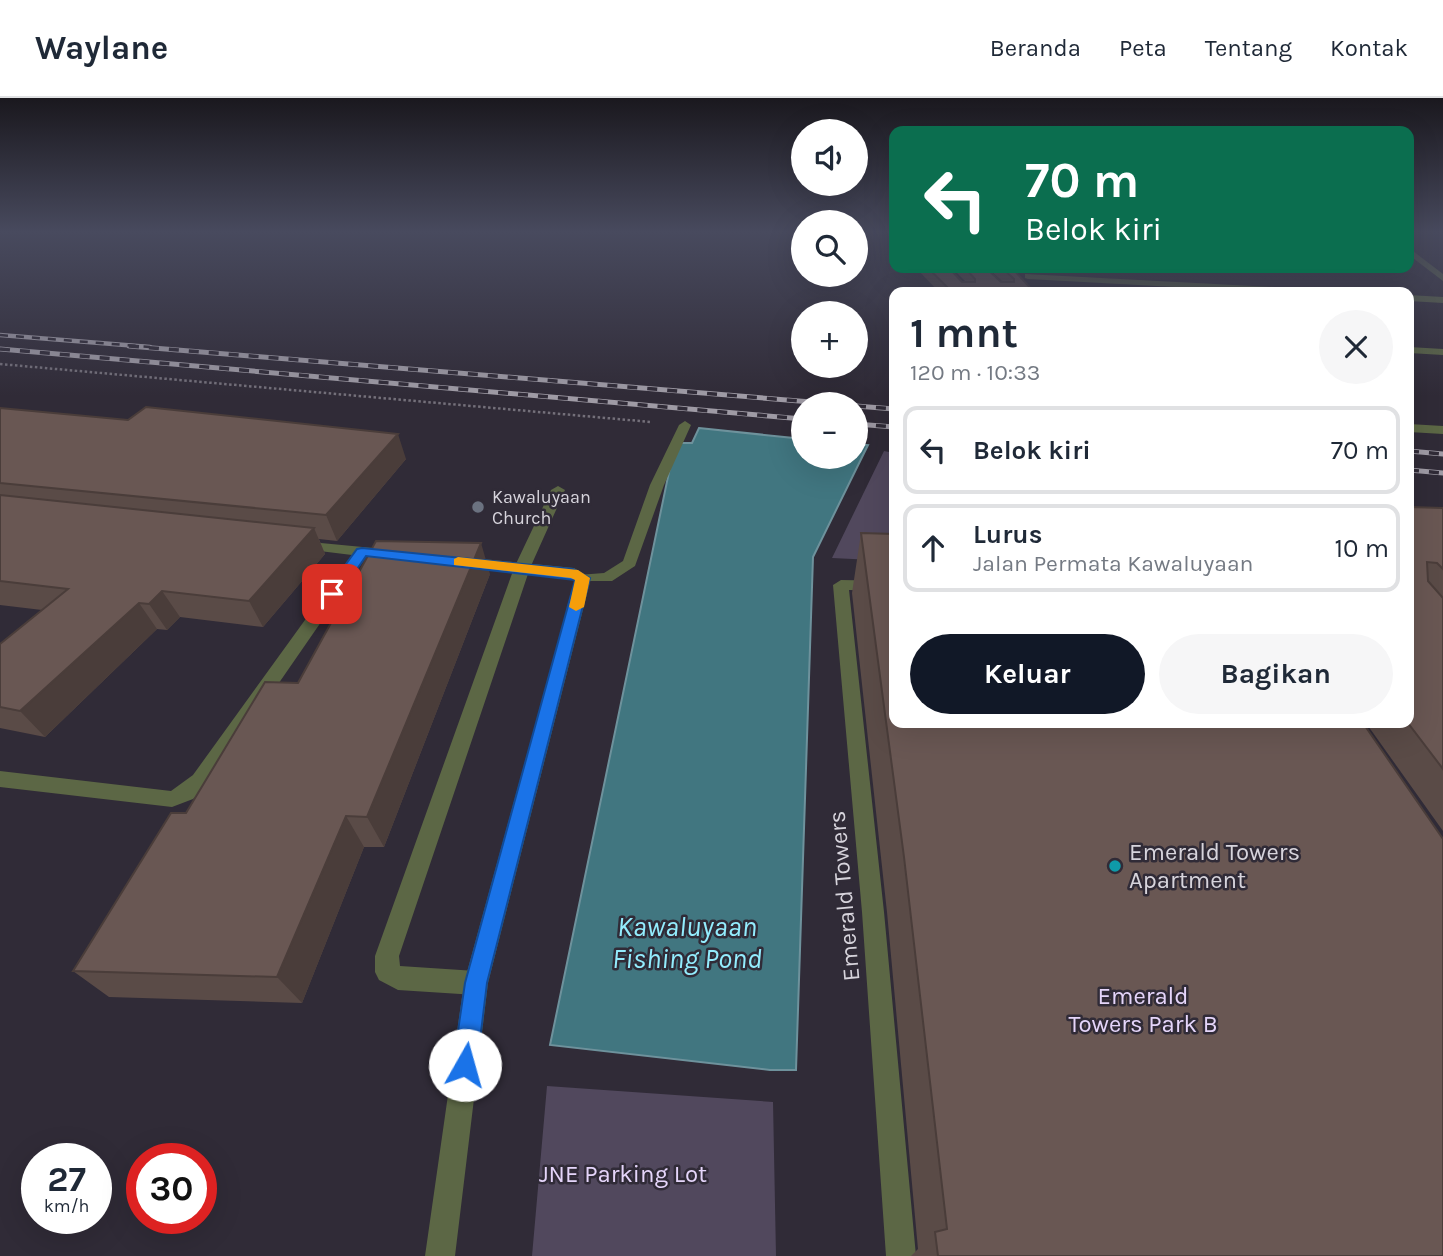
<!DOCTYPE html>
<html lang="id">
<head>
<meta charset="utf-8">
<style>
	body { margin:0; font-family:Karla,sans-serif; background:#f6f6f7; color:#1f2937; height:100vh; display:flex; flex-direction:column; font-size:26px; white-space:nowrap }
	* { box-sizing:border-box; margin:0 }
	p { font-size:23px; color:#747a83 }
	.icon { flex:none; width:38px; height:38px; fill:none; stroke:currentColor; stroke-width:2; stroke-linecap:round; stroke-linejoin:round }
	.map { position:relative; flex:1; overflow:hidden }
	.sheet { position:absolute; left:889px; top:189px; width:525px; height:441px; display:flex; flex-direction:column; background:#fff; border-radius:14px; box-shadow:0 7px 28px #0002 }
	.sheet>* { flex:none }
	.guide { position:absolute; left:889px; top:28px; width:525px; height:147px; border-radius:14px; box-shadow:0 7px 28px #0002; background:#0b6e4f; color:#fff; overflow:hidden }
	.tools { position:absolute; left:791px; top:21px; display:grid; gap:14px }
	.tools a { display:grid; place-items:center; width:77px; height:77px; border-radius:50%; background:#fff; box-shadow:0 7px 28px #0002; font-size:35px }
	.speed { position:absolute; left:21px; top:1045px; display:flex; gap:14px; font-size:35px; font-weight:700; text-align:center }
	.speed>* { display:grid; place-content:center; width:91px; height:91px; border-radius:50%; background:#fff; box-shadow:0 7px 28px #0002; line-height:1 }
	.speed small { font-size:18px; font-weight:400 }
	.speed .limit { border:10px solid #d22; background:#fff; color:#111 }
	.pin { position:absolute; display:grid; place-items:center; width:60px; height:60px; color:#fff; margin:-30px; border-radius:14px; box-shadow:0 4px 10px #0006 }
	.me { position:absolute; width:77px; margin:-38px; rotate:7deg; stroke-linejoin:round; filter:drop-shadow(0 0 5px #0008) }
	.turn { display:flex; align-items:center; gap:24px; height:147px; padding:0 21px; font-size:32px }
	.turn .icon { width:91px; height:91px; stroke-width:2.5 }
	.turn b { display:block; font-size:49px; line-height:60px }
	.round { display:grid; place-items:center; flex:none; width:74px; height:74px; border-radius:37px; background:#f6f6f7 }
	.summary { display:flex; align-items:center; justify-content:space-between; height:119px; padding:0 21px }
	h1 { font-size:42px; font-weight:700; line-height:52px }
	.primary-button { display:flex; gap:14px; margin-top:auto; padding:14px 21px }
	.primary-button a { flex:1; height:80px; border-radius:42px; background:#111827; color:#fff; font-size:28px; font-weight:700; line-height:80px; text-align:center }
	.primary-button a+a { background:#f6f6f7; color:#1f2937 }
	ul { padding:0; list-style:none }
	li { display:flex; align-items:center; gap:21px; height:88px; margin:0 14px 10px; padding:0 7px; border:4px solid #e0e1e3; border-radius:14px }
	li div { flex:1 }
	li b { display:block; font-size:26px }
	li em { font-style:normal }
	header { display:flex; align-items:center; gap:42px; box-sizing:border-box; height:98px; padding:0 35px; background:#fff; border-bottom:2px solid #e0e1e3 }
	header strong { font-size:33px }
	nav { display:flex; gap:38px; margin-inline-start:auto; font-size:24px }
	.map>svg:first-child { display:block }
	.green { fill:#51485d }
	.water { fill:#417680; stroke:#6e929c; stroke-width:2 }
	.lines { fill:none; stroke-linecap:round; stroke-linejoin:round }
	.path { stroke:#74707a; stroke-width:2.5; stroke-dasharray:2.5 2.5; stroke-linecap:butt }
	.lane { fill:#5c6745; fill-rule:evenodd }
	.street { fill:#5c6745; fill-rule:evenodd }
	.rail-far1-casing { stroke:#9f9ba5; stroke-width:4.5 }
	.rail-casing { stroke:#9f9ba5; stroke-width:5 }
	.rail-far1 { stroke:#302b37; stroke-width:2.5; stroke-dasharray:8; stroke-linecap:butt }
	.rail { stroke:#302b37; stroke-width:3.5; stroke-dasharray:10; stroke-linecap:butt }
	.wall { fill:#5a4b47 }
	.shaded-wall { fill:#4a3d3a }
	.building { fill:#695753; stroke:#4a3d3a; stroke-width:2 }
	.route { fill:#1a73e8; stroke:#114b97; stroke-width:2 }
	.slow { fill:#f59e0b }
	.worship-dot { fill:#6b7280; stroke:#302b37; stroke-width:2.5 }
	.culture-dot { fill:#0f9aa8; stroke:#302b37; stroke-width:2.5 }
	.labels { text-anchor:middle; stroke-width:5; stroke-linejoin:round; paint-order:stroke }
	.far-poi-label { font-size:18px; fill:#d7d4dc; stroke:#302b37; text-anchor:start }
	.near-poi-label { font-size:24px; fill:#d7d4dc; stroke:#302b37; text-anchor:start }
	.near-street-label { font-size:24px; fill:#d7d4dc; stroke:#302b37 }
	.near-park-label { font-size:24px; fill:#e5d5fa; stroke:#302b37 }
	.near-water-label { font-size:28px; font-style:italic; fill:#93ecfd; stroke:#302b37 }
</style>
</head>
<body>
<header>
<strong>Waylane</strong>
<nav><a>Beranda</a><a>Peta</a><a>Tentang</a><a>Kontak</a></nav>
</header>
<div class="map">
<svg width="1443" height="1158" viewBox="0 0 1443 1158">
	<rect width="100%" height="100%" fill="#302b37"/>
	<path class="green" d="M884,353l10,2v108l-62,-3z
		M547,988l226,16 3,154h-244z"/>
	<path class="water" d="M699,330l104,11v18h53v-13l12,1 -55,112 -17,513h-26l-220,-25 125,-602h17z"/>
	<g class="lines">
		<path class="path" d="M0,266l651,58"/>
		<path class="lane" d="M685,323l6,4 -27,60 -29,81 -23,15h-34l-3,-3 3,-3 26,-2 19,-12 27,-76 29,-60z
			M558,388l7,4 -35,78 -131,388 1,10 76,5 8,4 4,8 -4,8 -8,4 -78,-5 -19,-10 -4,-8v-16l139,-388 37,-78z"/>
		<path class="street" d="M1409,150l34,26v7l-34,-26z
			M1025,176l287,15 5,3h-50l-239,-13 -3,-1z
			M1409,197l34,2v6l-34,-2z
			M1409,249l34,2v6l-34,-2z
			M1409,326l34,2v8l-34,-2z
			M300,443l94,9 7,5 -7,5 -28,-3 -159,230 -14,12 -21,8 -172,-20v-16l171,20 22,-16 159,-220 -57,-7 -2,-3z
			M463,459l111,11 17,10 -103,405 -33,273h-30l39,-273 111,-403 -117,-15 -3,-3z
			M841,482l53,1v10l-45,-1 35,322 32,344h-30l-24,-344 -29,-327z"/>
		<defs>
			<path id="rail-far1" d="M0,237l150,12"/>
			<path id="rail" d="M129,248l707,58
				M0,251l803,70
				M856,308l38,3
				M856,326l38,3
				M1409,353l34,3
				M1409,372l34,3"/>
		</defs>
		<use href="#rail-far1" class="rail-far1-casing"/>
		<use href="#rail" class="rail-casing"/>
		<use href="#rail-far1" class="rail-far1"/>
		<use href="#rail" class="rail"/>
	</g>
	<path class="wall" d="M916,170h33l13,14h4l-14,-14h34l15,14h2l-15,-14h24l22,24h-95z
		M0,310l406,51 -69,82 -18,-2 6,15 -62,73 -83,-10 -13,13 -10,-1 -112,108 -45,-9v-84l42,-34 -42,-5z
		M1409,409l34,1v323l-77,-108h43z
		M861,435l582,723h-532l7,-7 -31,-337 -35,-319z
		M490,476l-106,273h-20l-62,156 -193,-6 -36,-26 113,-158 112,-130z"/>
	<path class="shaded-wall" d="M398,336l8,25 -69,82 -11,-26z
		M314,430l11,26 -62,73 -14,-26z
		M481,445l9,31 -106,273 -17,-30z
		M162,493l18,26 -13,13 -18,-26z
		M139,505l18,26 -112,108 -25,-26z
		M346,718l18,31 -62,156 -25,-26z"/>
	<path class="building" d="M928,170h21l13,14h13v-3l-10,-11h21l15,14h13v-3l-12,-11h10l22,24h-82z
		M146,309l252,27 -72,81 -326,-32v-75l128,12z
		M0,397l314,33 -65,73 -87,-10 -13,13 -10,-1 -119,108 -20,-4v-63l68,-55 -68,-8z
		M1409,409l34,1v61l-6,-6 -10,-1 1,19 15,17v171l-35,-46h1z
		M861,435l33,1v189h469l80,116v417h-505l-3,-24 12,-3 -43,-372z
		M376,443l105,2 -114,274 -21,-1 -69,161 -204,-6 98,-158h15l79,-131 33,1z"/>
	<linearGradient id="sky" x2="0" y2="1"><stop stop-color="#1a181e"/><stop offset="0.45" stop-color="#484a5e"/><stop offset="1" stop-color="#484a5e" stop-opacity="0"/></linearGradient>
	<rect width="1443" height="298" fill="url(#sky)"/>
	<path class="route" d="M362,450l211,21 17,9 -103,405 -10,82 -4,9 -8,3 -8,-3 -4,-9 12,-82 110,-403 -209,-24 -28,41h-11v-7l30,-41z"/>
	<path class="slow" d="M458,459l120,13 12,8 -6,29 -8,4 -7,-4 6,-27 -4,-2 -117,-13v-6z"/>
	<circle class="worship-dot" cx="478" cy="409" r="7"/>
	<circle class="culture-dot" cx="1115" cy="768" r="7"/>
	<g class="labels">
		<g class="far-poi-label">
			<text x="492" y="405">Kawaluyaan<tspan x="492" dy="21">Church</tspan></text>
		</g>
		<g class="near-poi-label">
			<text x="1129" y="762">Emerald Towers<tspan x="1129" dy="28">Apartment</tspan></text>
		</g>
		<g class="near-street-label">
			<text transform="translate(844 798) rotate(-95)" y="8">Emerald Towers</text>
		</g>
		<g class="near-park-label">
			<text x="1143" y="906">Emerald<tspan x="1143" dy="28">Towers Park B</tspan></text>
			<text x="623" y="1084">JNE Parking Lot</text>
		</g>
		<g class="near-water-label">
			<text x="687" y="838">Kawaluyaan<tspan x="687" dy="32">Fishing Pond</tspan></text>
		</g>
	</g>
</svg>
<div class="tools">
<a><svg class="icon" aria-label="sound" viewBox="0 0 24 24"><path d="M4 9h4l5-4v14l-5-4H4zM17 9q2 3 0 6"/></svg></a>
<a><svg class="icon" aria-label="search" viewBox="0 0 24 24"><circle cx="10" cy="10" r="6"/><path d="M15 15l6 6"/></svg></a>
<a>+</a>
<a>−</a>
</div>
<div class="speed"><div>27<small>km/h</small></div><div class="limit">30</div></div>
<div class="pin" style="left:332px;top:496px;background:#d93025"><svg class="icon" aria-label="arrive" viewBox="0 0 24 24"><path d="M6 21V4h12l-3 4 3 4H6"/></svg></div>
<svg class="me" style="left:465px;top:967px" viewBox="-20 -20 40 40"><circle r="19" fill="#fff"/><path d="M0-13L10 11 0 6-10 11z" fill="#1a73e8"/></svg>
<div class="guide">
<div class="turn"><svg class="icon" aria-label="left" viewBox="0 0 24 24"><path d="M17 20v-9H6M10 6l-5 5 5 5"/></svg><div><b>70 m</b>Belok kiri</div></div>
</div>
<section class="sheet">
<div class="summary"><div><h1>1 mnt</h1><p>120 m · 10:33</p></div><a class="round"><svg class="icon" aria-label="close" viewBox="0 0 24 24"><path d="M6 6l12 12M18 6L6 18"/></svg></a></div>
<ul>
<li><svg class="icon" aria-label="left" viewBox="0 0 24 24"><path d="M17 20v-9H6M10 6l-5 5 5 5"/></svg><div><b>Belok kiri</b></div><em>70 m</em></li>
<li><svg class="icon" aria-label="ahead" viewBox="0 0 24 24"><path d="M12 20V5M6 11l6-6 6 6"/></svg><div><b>Lurus</b><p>Jalan Permata Kawaluyaan</p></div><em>10 m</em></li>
</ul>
<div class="primary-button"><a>Keluar</a><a>Bagikan</a></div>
</section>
</div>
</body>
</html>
